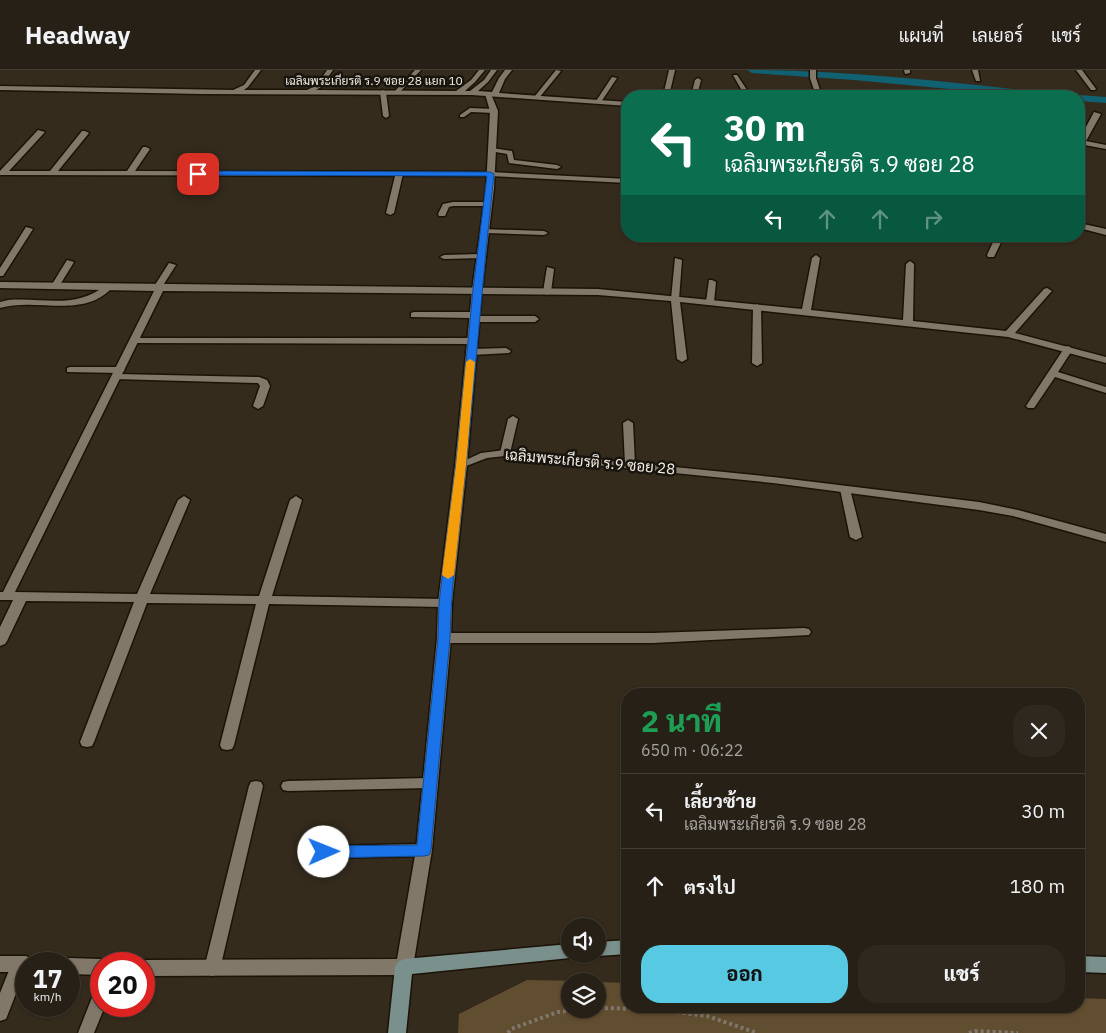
<!DOCTYPE html>
<html lang="th">
<head>
<meta charset="utf-8">
<style>
	body { margin:0; font-family:"IBM Plex Sans",Sarabun,sans-serif; background:#2f281f; color:#f1f3f6; height:100vh; display:flex; flex-direction:column; font-size:19px; white-space:nowrap }
	* { box-sizing:border-box; margin:0 }
	p { font-size:16px; color:#a4a3a1 }
	.icon { flex:none; width:28px; height:28px; fill:none; stroke:currentColor; stroke-width:2; stroke-linecap:round; stroke-linejoin:round }
	.map { position:relative; flex:1; overflow:hidden }
	.sheet { position:absolute; left:621px; top:618px; width:464px; height:325px; display:flex; flex-direction:column; background:#272016; border-radius:20px; box-shadow:0 1px 4px #0004,0 0 0 1px #433e35 }
	.sheet>* { flex:none }
	.banner { position:absolute; left:621px; top:20px; width:464px; height:152px; border-radius:20px; box-shadow:0 1px 4px #0004,0 0 0 1px #433e35; background:#0b6e4f; color:#fff; overflow:hidden }
	.controls { position:absolute; left:561px; top:848px; display:grid; gap:10px }
	.controls a { display:grid; place-items:center; width:45px; height:45px; border-radius:50%; background:#272016; box-shadow:0 1px 4px #0004,0 0 0 1px #433e35; font-size:25px }
	.speed { position:absolute; left:15px; top:882px; display:flex; gap:10px; font-size:25px; font-weight:700; text-align:center }
	.speed>* { display:grid; place-content:center; width:65px; height:65px; border-radius:50%; background:#272016; box-shadow:0 1px 4px #0004,0 0 0 1px #433e35; line-height:1 }
	.speed small { font-size:12px; font-weight:400 }
	.speed .limit { border:8px solid #d22; background:#fff; color:#111 }
	.pin { position:absolute; display:grid; place-items:center; width:42px; height:42px; color:#fff; margin:-21px; border-radius:10px; box-shadow:0 2px 8px #0006 }
	.me { position:absolute; width:55px; margin:-28px; rotate:89deg; stroke-linejoin:round; filter:drop-shadow(0 0 4px #0008) }
	.turn { display:flex; align-items:center; gap:18px; height:105px; padding:0 20px; font-size:22px }
	.turn .icon { width:65px; height:65px; stroke-width:2.5 }
	.turn b { display:block; font-size:35px; line-height:42px }
	.lanes { display:flex; align-items:center; height:48px; padding:0 20px; background:#0003; justify-content:center; gap:25px; direction:ltr }
	.lanes .off { opacity:.35 }
	.round { display:grid; place-items:center; flex:none; width:52px; height:52px; border-radius:20px; background:#2f281f }
	.overview { display:flex; align-items:center; justify-content:space-between; height:85px; padding:0 20px }
	h1 { font-size:30px; font-weight:800; line-height:38px; color:#1e9e55 }
	.action { display:flex; gap:10px; margin-top:auto; padding:10px 20px }
	.action a { flex:1; height:58px; border-radius:20px; background:#58c9e3; color:#111; font-size:20px; font-weight:800; line-height:58px; text-align:center }
	.action a+a { background:#2f281f; color:#f1f3f6 }
	ul { padding:0; list-style:none }
	li { display:flex; align-items:center; gap:15px; height:75px; padding:0 20px; border-top:1px solid #433e35 }
	li div { flex:1 }
	li b { display:block; font-size:19px }
	li em { font-style:normal }
	header { display:flex; align-items:center; gap:30px; box-sizing:border-box; height:70px; padding:0 25px; background:#272016; border-bottom:1px solid #433e35 }
	header strong { font-size:24px }
	nav { display:flex; gap:28px; margin-inline-start:auto; font-size:18px }
	.map>svg:first-child { display:block }
	.green { fill:#614d2f }
	.lines { fill:none; stroke-linecap:round; stroke-linejoin:round }
	.canal { fill:#106171; fill-rule:evenodd }
	.service-casing { stroke:#1b1307; stroke-width:3 }
	.minor-casing { stroke:#1b1307; stroke-width:3 }
	.tertiary-casing { stroke:#1b1307; stroke-width:3 }
	.secondary-casing { stroke:#1b1307; stroke-width:3 }
	.path { stroke:#7f776b; stroke-width:4; stroke-dasharray:3 3; stroke-linecap:butt }
	.service { fill:#827869; fill-rule:evenodd }
	.minor { fill:#827869; fill-rule:evenodd }
	.tertiary { fill:#827869; fill-rule:evenodd }
	.secondary { fill:#7a908c; fill-rule:evenodd }
	.route { fill:#1a73e8; stroke:#114b97 }
	.slow { fill:#f59e0b }
	.labels { text-anchor:middle; stroke-width:5; stroke-linejoin:round; paint-order:stroke }
	.far-street-label { font-size:12px; fill:#f2ece4; stroke:#18140e }
	.street-label { font-size:15px; fill:#f2ece4; stroke:#18140e }
</style>
</head>
<body>
<header>
<strong>Headway</strong>
<nav><a>แผนที่</a><a>เลเยอร์</a><a>แชร์</a></nav>
</header>
<div class="map">
<svg width="1106" height="963" viewBox="0 0 1106 963">
	<rect width="100%" height="100%" fill="#342b1d"/>
	<path class="green" d="M527,910l53,1h-10v28h28v-27l29,1 1,23h451v-8l27,1v34h-648l1,-19z"/>
	<g class="lines">
		<path class="canal" d="M747,0c102,0 205,13 307,23l6,3h-38l-168,-16 -102,-7z
			M1079,25l27,2v6l-27,-2v-5h-4z"/>
		<defs>
			<path id="service" d="M415,0h6l-22,23h-4v-2z
				M556,0l5,1 -22,27h-4v-2z
				M733,5h4l14,21h-6z
				M612,7l5,1 -16,24h-4l-1,-1z
				M383,20l3,2 3,24 -3,2 -3,-2 -3,-24z
				M470,38l24,1 3,2 -3,2 -23,-1 -7,5h-4v-2z
				M492,78l20,3 2,9 43,5 4,2 -4,2 -48,-6 -2,-9 -17,-3v-2z
				M396,102l7,2 -9,39 -4,2 -4,-2z
				M453,132h35l4,2 -4,2h-35l-4,1 -4,9h-6l-1,-2 5,-10z
				M26,157l7,2 -30,47h-3v-8z
				M482,159l62,2 4,2 -4,2 -59,-2h-3z
				M996,166h8l-10,21h-6l-1,-2z
				M481,184l4,2 -1,2 -40,1 -4,-2 4,-2z
				M675,188l7,2 -3,39 -4,3 -4,-3z
				M67,190l7,2 -16,26h-6l-1,-2z
				M169,193l7,2 -16,25h-6l-1,-2z
				M547,197l7,2 -3,23 -4,3 -4,-3z
				M709,210h3l4,2 -2,20 -4,3 -4,-3z
				M106,215h6l1,2c-30,33 -76,10 -113,21v-6l8,-2c36,-3 67,10 98,-15z
				M757,234l4,3 1,56 -5,3 -5,-3 1,-56z
				M414,242h61l3,1v3h57l4,3 -4,3h-61l-3,-1v-3l-60,-1v-4z
				M134,268h338l4,3 -4,3 -341,-1v-4z
				M1068,276l5,3 -15,23 48,15v6l-51,-16 -21,31h-6l-2,-2 39,-59z
				M506,278l5,3 -2,2 -38,2 -5,-3 5,-3z
				M70,297h50l5,3 -5,3 -53,-1v-4z
				M117,304l142,3 8,3 3,6 -7,20 -5,3 -5,-3 7,-20 -2,-3 -144,-4 -2,-2z
				M513,346l5,3 -8,34 -5,3 -5,-3 8,-34z
				M628,350l5,3 2,41 -5,3 -5,-3 -2,-41z
				M845,416l5,3 12,48 -6,3 -6,-3 -10,-48z
				M430,708l5,1 2,4 -2,4 -5,1 -142,3 -5,-1 -2,-4 2,-4 5,-1z
				M256,711l5,1 2,4 -43,183 -2,5 -6,2 -6,-2 -2,-5 45,-183 2,-4z
				M424,774l5,2 2,4 -2,4 -5,2 -100,2 -5,-2 -2,-4 2,-4 5,-2z
				M20,886l6,2 2,5 -22,56 -6,2v-28l14,-35z
				M101,918v18h4l-11,27h-16l17,-43z"/>
			<path id="minor" d="M255,0h6l-13,17 -4,3h63l10,-5 10,-15h6l-12,17 -5,3 140,1 15,-11 8,-10h6l-10,12 -10,9h5l14,-11 7,-10h6l-9,12 -10,9 14,1 7,-14 6,-8h7l-7,9 -6,14 129,9v4l-156,-11 -270,-1 -202,-4v-4l233,4 11,-5z
				M669,0h6l-6,26h-6z
				M810,0h6v8l6,18h-6l-6,-18z
				M904,0h6v3l-5,1z
				M972,0h6l2,11h-4z
				M1076,0h6l14,19 -1,1h-4z
				M698,8l3,2 -4,16h-6l4,-16z
				M1020,23l2,1 1,2h-6z
				M1094,42l7,2 -15,27 20,4v4l-27,-5v-4z
				M38,60l7,2 -36,39h41l32,-40h3l4,2 -31,38h69l16,-24h3l4,2 -15,22 355,1 138,7v4l-138,-7 -490,-1v-4z
				M1079,153l27,6v6l-27,-7z
				M816,185l4,3 -9,52 92,10 3,-56 4,-3 4,3 -1,57 93,10 38,-42 3,-1 5,3 -2,2 -35,40 91,24v6l-98,-26 -328,-35 7,57 -5,3 -5,-3 -6,-58 -73,-6 -435,-4 -148,301 122,2 41,-94 6,-4 6,4 -40,94 109,2 31,-96 6,-4 6,4 -30,96 173,3 7,4 -7,4 -176,-3 -35,141 -2,4 -5,1 -5,-1 -2,-4 36,-141 -109,-1 -53,139 -2,4 -5,1 -5,-1 -2,-4 54,-140 -108,-1 -19,40 -2,3 -5,2v-19l13,-27h-13v-8h3l151,-301 -154,-3v-6l598,7 204,20 10,-51z
				M505,380l268,27 206,25 39,8 88,24v8l-93,-26 -34,-6 -206,-27 -268,-27 -18,2 -26,10 -6,-3 26,-12z
				M804,558l5,1 2,3 -2,3 -156,8h-209l-5,-2 -2,-3 2,-3 5,-2h209z"/>
			<path id="tertiary" d="M488,22l3,2 7,17 -4,77 -12,103 -15,174 -15,138 -1,35 -19,212 -19,117 -3,5 -6,3 -260,1v-12h-7l7,-4 253,-1 19,-109 21,-212 1,-35 17,-138 17,-174 14,-103 4,-77 -5,-17z
				M0,886h26l6,3 3,5h-9v8h-26z
				M69,888l32,1 7,5h-7v11l-32,-1v-10h-8l2,-3z"/>
			<path id="secondary" d="M628,870v14l-30,2 -6,-2h6v-12z
				M570,874v10h7l-7,4 -158,16 -6,59h-18l7,-66 3,-5 6,-3z
				M1079,886l27,1v16l-27,-1z"/>
		</defs>
		<use href="#service" class="service-casing"/>
		<use href="#minor" class="minor-casing"/>
		<use href="#tertiary" class="tertiary-casing"/>
		<use href="#secondary" class="secondary-casing"/>
		<path class="path" d="M508,963l3,-4 47,-17 51,-4 51,2 47,6 50,17
			M969,963l6,-2 43,2"/>
		<use href="#service" class="service"/>
		<use href="#minor" class="minor"/>
		<use href="#tertiary" class="tertiary"/>
		<use href="#secondary" class="secondary"/>
	</g>
	<path class="route" d="M198,101l292,1 4,2c-11,97 -18,194 -28,291 -6,58 -15,115 -16,173l-19,212 -2,5 -5,1 -100,2 -6,-2 -2,-4 2,-4 6,-2 93,-1 21,-207 1,-35 17,-138 17,-175 14,-114 -291,-1 -1,-1z"/>
	<path class="slow" d="M470,289l5,3 -9,103 -12,110 -6,4 -6,-4 14,-110 10,-103z"/>
	<g class="labels">
		<g class="far-street-label">
			<text x="374" y="15">เฉลิมพระเกียรติ ร.9 ซอย 28 แยก 10</text>
		</g>
		<g class="street-label">
			<text transform="translate(590 392) rotate(5)" y="5">เฉลิมพระเกียรติ ร.9 ซอย 28</text>
		</g>
	</g>
</svg>
<div class="controls">
<a><svg class="icon" aria-label="sound" viewBox="0 0 24 24"><path d="M4 9h4l5-4v14l-5-4H4zM17 9q2 3 0 6"/></svg></a>
<a><svg class="icon" aria-label="layers" viewBox="0 0 24 24"><path d="M12 4l9 5-9 5-9-5zM3 14l9 5 9-5"/></svg></a>
</div>
<div class="speed"><div>17<small>km/h</small></div><div class="limit">20</div></div>
<div class="pin" style="left:198px;top:104px;background:#d93025"><svg class="icon" aria-label="arrive" viewBox="0 0 24 24"><path d="M6 21V4h12l-3 4 3 4H6"/></svg></div>
<svg class="me" style="left:324px;top:782px" viewBox="-20 -20 40 40"><circle r="19" fill="#fff"/><path d="M0-13L10 11 0 6-10 11z" fill="#1a73e8"/></svg>
<div class="banner">
<div class="turn"><svg class="icon" aria-label="left" viewBox="0 0 24 24"><path d="M17 20v-9H6M10 6l-5 5 5 5"/></svg><div><b>30 m</b>เฉลิมพระเกียรติ ร.9 ซอย 28</div></div>
<div class="lanes"><svg class="icon" aria-label="left" viewBox="0 0 24 24"><path d="M17 20v-9H6M10 6l-5 5 5 5"/></svg><svg class="icon off" aria-label="ahead" viewBox="0 0 24 24"><path d="M12 20V5M6 11l6-6 6 6"/></svg><svg class="icon off" aria-label="ahead" viewBox="0 0 24 24"><path d="M12 20V5M6 11l6-6 6 6"/></svg><svg class="icon off" aria-label="right" viewBox="0 0 24 24"><path d="M7 20v-9h11M14 6l5 5-5 5"/></svg></div>
</div>
<section class="sheet">
<div class="overview"><div><h1>2 นาที</h1><p>650 m · 06:22</p></div><a class="round"><svg class="icon" aria-label="close" viewBox="0 0 24 24"><path d="M6 6l12 12M18 6L6 18"/></svg></a></div>
<ul>
<li><svg class="icon" aria-label="left" viewBox="0 0 24 24"><path d="M17 20v-9H6M10 6l-5 5 5 5"/></svg><div><b>เลี้ยวซ้าย</b><p>เฉลิมพระเกียรติ ร.9 ซอย 28</p></div><em>30 m</em></li>
<li><svg class="icon" aria-label="ahead" viewBox="0 0 24 24"><path d="M12 20V5M6 11l6-6 6 6"/></svg><div><b>ตรงไป</b></div><em>180 m</em></li>
</ul>
<div class="action"><a>ออก</a><a>แชร์</a></div>
</section>
</div>
</body>
</html>
